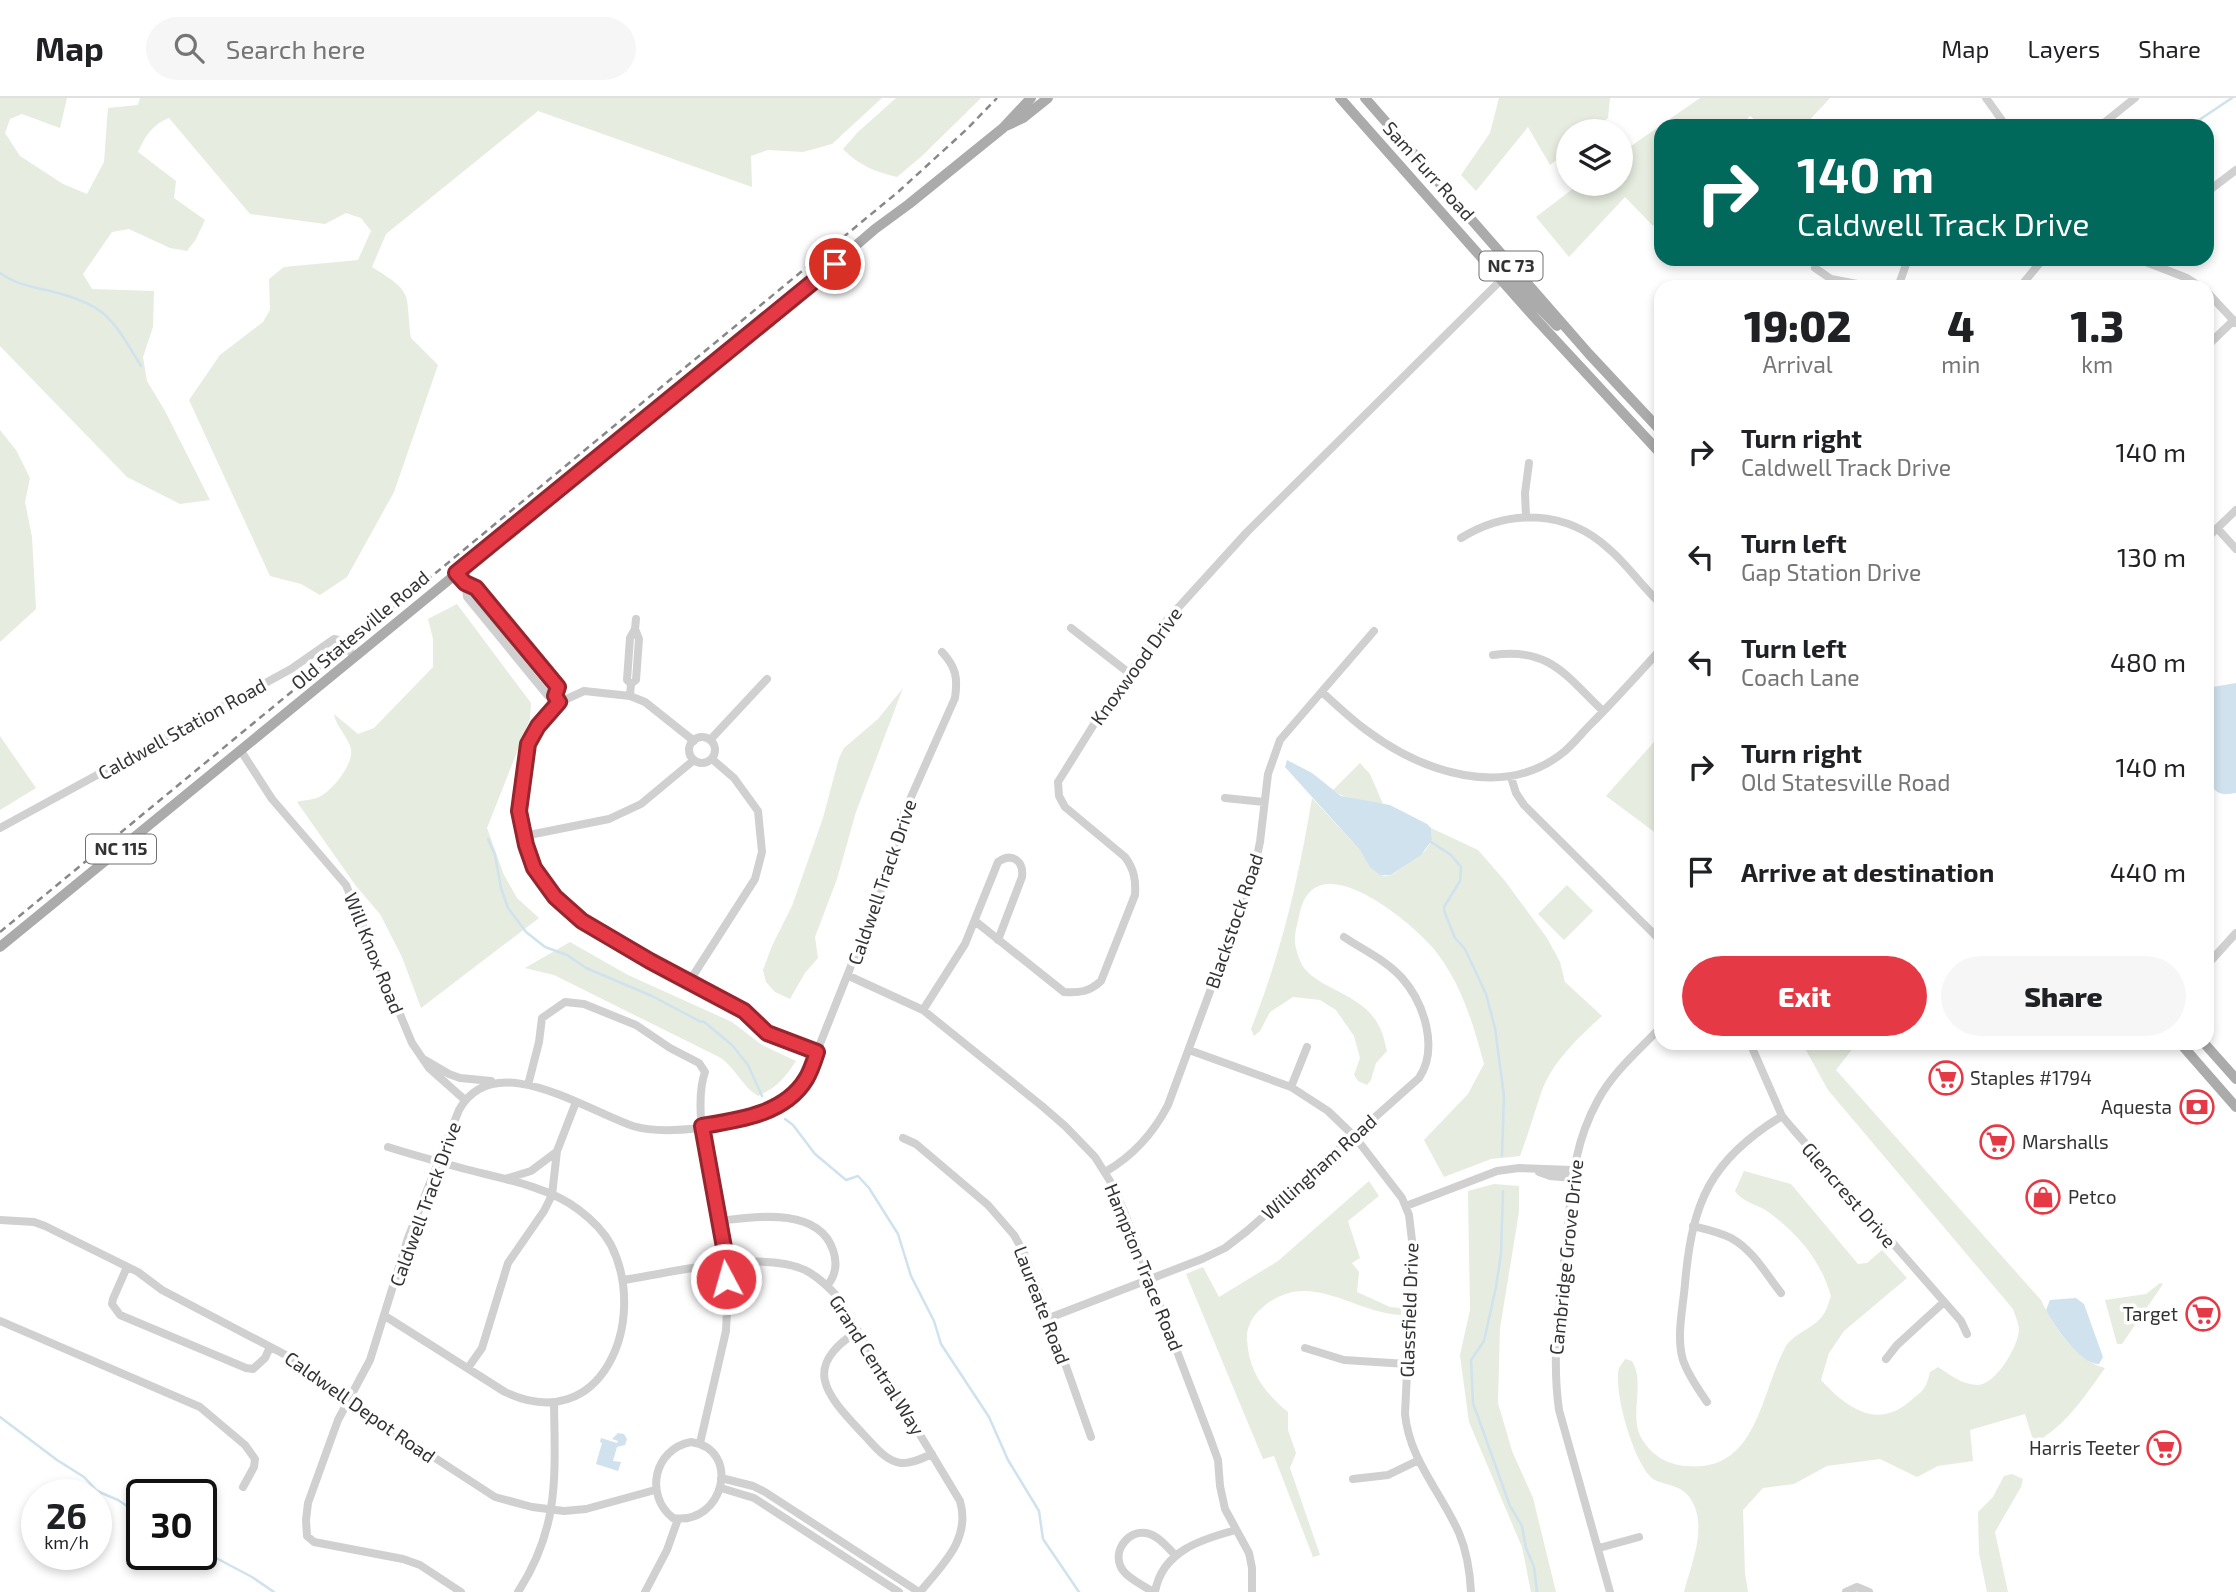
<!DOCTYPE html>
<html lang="en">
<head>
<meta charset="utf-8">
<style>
	body { margin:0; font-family:"Exo 2",sans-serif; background:#f6f6f6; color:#202124; height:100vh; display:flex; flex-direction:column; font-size:26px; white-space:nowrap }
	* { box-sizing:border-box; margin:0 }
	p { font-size:23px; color:#757577 }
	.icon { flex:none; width:38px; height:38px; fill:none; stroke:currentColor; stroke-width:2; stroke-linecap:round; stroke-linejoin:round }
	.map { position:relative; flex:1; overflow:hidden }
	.side { position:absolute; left:1654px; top:182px; width:560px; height:770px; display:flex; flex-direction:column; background:#fff; border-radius:21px; box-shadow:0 4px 10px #0003 }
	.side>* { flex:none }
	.top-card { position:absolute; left:1654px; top:21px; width:560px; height:147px; border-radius:21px; box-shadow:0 4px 10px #0003; background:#00695c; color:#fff; overflow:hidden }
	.buttons { position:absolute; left:1556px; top:21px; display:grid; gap:14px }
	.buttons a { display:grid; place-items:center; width:77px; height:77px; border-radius:50%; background:#fff; box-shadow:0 4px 10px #0003; font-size:35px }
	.speed { position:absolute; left:21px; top:1381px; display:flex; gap:14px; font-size:35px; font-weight:700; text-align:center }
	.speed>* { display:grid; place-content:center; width:91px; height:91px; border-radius:50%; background:#fff; box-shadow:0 4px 10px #0003; line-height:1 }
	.speed small { font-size:18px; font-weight:400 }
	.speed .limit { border:4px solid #111; border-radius:10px; background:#fff; color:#111 }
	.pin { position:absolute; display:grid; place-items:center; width:60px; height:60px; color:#fff; margin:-30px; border:4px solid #fff; border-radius:50%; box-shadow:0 2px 7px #0007 }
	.me { position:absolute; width:77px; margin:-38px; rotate:354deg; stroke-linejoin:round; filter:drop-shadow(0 0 5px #0008) }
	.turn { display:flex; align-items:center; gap:24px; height:147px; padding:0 28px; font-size:32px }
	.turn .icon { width:91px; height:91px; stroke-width:2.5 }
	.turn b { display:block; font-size:49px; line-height:60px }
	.eta { display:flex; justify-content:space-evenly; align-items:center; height:119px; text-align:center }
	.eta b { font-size:42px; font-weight:800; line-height:49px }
	.cta { display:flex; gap:14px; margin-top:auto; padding:14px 28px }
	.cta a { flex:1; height:80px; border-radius:42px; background:#e63946; color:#fff; font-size:28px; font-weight:800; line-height:80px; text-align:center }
	.cta a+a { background:#f6f6f6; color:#202124 }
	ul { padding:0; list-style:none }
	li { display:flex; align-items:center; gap:21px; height:105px; padding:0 28px }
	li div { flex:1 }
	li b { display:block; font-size:26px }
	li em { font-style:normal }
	header { display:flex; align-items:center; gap:42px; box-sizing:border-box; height:98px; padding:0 35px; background:#fff; border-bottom:2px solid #e0e0e0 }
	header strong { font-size:33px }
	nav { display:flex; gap:38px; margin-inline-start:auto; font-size:24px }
	.search { width:490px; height:63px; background:#f6f6f6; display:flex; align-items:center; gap:18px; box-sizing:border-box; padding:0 24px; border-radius:38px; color:#757577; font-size:26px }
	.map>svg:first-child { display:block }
	.green { fill:#e6ecdf }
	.water { fill:#cfe2ee }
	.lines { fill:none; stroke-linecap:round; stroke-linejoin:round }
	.stream { stroke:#cfe2ee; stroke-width:2.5 }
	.minor { stroke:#d0d0d0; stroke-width:8 }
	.major { stroke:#ababab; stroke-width:10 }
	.rail { stroke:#888; stroke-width:2.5; stroke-dasharray:7 5; stroke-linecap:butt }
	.route-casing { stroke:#96252e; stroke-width:18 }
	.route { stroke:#e63946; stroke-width:12 }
	.labels { text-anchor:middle; stroke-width:7; stroke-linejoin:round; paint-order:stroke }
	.shield { fill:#fff; stroke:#707070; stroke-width:2 }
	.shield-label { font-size:18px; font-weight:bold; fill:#333 }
	.street-label { font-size:19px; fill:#333; stroke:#fff }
	.poi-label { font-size:19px; fill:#333; stroke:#fff; text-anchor:start }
</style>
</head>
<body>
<header>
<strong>Map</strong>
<div class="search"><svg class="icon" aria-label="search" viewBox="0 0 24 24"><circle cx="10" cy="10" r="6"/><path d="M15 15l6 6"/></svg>Search here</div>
<nav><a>Map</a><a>Layers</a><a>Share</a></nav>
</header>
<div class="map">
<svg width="2236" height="1494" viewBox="0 0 2236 1494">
	<rect width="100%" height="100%" fill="#fff"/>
	<path class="green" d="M0,0h67l-7,30 -38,-14 -12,5 -5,14 15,23 43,28 24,10 17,-32 4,-54 30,-3 2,-7h742l-50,46 -29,8 -35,-2 -17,6 1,31 -214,-76 -152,123 -14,33c43,27 33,24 39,71l27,27 -44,127 -47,85 -27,18 -19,-11 -31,-8 -81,-176 31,-45 43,-33 7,-12 -1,-31 15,-12 74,-7 13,-29 -10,-13 -15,-5 -21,11 -75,-10 -81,-96c-16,6 -24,18 -31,34l38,29 -2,17 31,22 -9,19 -9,12 -17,-3 -41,-19 -17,3 -29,42 9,15 62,2 -1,36 -10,30 4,24 18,30 45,89 -30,4 -53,-27 -127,-131z
		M896,0h85l-59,58 -25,21c-21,-5 -39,-12 -54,-28l15,-17z
		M1499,0h111l-2,20 -16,13h-24v20l-18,14 -22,-38 -52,64 -15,-16 29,-42z
		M1700,0h130l-26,28h-41l-13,-10 -10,10h-79v91l-8,9 -28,-29 -56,60 -33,-40 43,-33h41l1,-31z
		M0,332l16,20 14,28 -5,24 7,35 4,72 -36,33z
		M457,506l74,99 -1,16 -43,109 17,47 13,23 22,20 -118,90 -19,-51 -22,-43 -24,-28 -59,-84c7,-2 16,-2 22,-5 13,-6 35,-33 32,-48 -3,-13 -15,-22 -17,-35l24,20 16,-6 59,-61v-28l-5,-20z
		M903,590l-47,124 -19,67 -22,58 3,21 -13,15 -15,26 -15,-7 -9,-10 -3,-12 9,-24 20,-40 31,-88 16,-60 5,-10 34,-29z
		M1661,636v103l-55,-41z
		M0,638l36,52 -36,22z
		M1360,665l10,11 13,30c-17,-1 -37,-4 -50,-14z
		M1312,700l48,52 11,17 13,9 8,-1 33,-24 7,-11 -1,-12 47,22 27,31 42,57 13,24 5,20 37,34c-24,22 -50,46 -61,77 -7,21 -13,42 -21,63l-29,3 -47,18 -20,-37 44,-46 16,-30c-11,-41 -23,-82 -51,-116 -24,-28 -117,-105 -133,-36 -2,9 -6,22 -5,31 1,7 5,20 9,25 19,23 59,26 75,58 4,7 6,17 8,25l-11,12 -5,17 -4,5 -9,-4 -4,-6 6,-17 -6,-22 -18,-26 -16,-10 -27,-3 -23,15 -10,19 -6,5 -3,-7c30,-75 48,-151 61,-231z
		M1567,787l26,26 -29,29 -26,-26z
		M570,844l58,33 104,47 30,23 34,16c-11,17 -20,27 -38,35 -16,-10 -22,-27 -37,-38l-167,-83 -29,-7z
		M1802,945h55l-21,27 205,230c13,27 34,60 64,68 -20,28 -40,59 -71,75l-9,-29 -55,16 3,31 -35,5 -21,11 -37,-18 -53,7 -33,18 -31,4 -20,22 2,63 3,19h-64c7,-28 25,-67 6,-94 -9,-14 -28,-13 -37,-19 -19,-15 -40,-87 -34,-111 1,-2 5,-7 6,-9l7,2c14,24 -4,55 10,78 9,16 26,26 44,27 72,7 74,-73 100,-120 8,-13 29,-18 37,-31 4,-5 6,-13 8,-19 -11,-37 -33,-62 -64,-85 -11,-7 -25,-9 -32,-20l9,-20 47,13 67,80 9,-1 15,-13 25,28 -63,53 -15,22 -8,27c25,27 55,50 88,22 14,-11 17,-13 21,-30l8,-5c12,8 25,18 40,18 18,-1 40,-38 41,-55 0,-6 -4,-15 -6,-21l-185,-219z
		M1369,1083l10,15 -31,25 12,37 -8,5 7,9 -2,20 33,15 11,1v7c-50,-3 -92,-47 -138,-8 -10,8 -17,20 -16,33 2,32 17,52 41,72v18l8,23 -6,15 30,87 -7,2 -39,-101 -11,3 -77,-185 17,-7 16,30 59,-36z
		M1494,1086l25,2v26l-19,116 -2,75 14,48 21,47 23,94h-25l-9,-45 -53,-125 -9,-67 10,-45 -2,-119z
		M2160,1185l3,1 -41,60h-5l-12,-44 41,-6z
		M2012,1376l11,5 -2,8 -26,45 13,60h-21l-8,-39 -1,-41 15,-15 11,-21z"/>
	<path class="water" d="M2236,585v110c-7,1 -15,3 -21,-3 -15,-17 -8,-79 -8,-102z
		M1287,662l25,13 29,23 49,9 37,19 4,4 1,12 -11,15 -30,20h-11l-10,-8 -10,-17 -75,-83z
		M2076,1200l8,6 19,53 -4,7c-18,1 -45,-38 -53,-54l4,-10z
		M618,1335l6,1 3,5 -2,6 -8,2 -4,14 8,1 -3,9 -22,-7 6,-21 -2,-1 1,-4 16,5 1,-2 -6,-2z"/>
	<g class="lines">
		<path class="stream" d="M2190,28l42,-28
			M0,175c15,11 32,14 50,18 58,14 62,28 91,75
			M488,741l7,16 6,33 7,20 18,24 19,15 22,8 19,13 66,28 49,26 2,-1 29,24 16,20 14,31
			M1428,742l23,15 10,12 -1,14 -16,26 1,6 10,25 10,11 21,45 9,34 9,68 -2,60
			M785,1021l8,6 22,29 31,26 12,-4 11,12 29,46 13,42 23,45 7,23 48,73 19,43 31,51 4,28 36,53
			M1503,1093l-2,63 -5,33 -12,54 -13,19 2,43 37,103 12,20 4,22 8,19 3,25
			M0,1319l57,43 27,17 13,14 21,9 24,16
			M201,1452l51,27 22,15"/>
		<path class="minor" d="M1986,0l20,28
			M2100,28l35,-28
			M2207,94l29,-22
			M2138,161l49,19 14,9
			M1815,170l16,11 42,8
			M1898,189l10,-28
			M2020,189l23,-28
			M2207,194l29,31
			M2207,248l27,-26
			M1526,418l-1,-23 4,-30
			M2217,430l19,21
			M1461,440c48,-30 106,-28 148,11 19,16 33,38 52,55
			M2207,440l29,-28
			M456,475l9,10 11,5 72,85 10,14 -3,9
			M465,485l2,14 81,99 8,2
			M1071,530l58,45
			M1493,557c57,-8 73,21 110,56
			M631,586l-4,-4 3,-42 5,-9 1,-10
			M1322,594c14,13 29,27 44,38 56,42 139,71 199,21 9,-8 17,-18 26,-27 24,-24 47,-50 70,-75
			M630,598l1,-12 5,-4 3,-41 -4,-10
			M689 652a13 13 0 1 1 26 0a13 13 0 1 1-26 0Z
			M710,642l57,-61
			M694,643l-49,-39 -15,-6 -46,-5 -24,11 -22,24 -10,18 -7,38 -2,29 7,34 8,23 21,29 27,24 162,90 23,22 50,20
			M241,653l31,48 74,86 66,158 17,25 36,32
			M1511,679l5,16 8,12 137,136
			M1225,700l39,4
			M0,730l291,-159 43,-30 5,1 16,17
			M524,738l85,-17 32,-15 53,-44
			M975,823l89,71c16,1 25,0 37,-11l34,-86c1,-15 -1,-26 -10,-38l-60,-50 -6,-11 -1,-14 38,-61 71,-101 80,-88 255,-253
			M2207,867l29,-32
			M849,878l74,34 119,96 23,20 30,31 15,24 13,28 87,229 8,22 2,26 5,23 24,44 3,15v24
			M689,884l66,-103 7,-27 -4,-41 -24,-33 -22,-19
			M923,912l42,-66 33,-82c14,-10 26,-1 24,15l-24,63
			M1750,945l32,73 10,12 169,193 6,13
			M1189,952l102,37 37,24 27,26 47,61 7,17 4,34 -8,165c4,45 36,78 54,119 8,19 11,39 12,59
			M425,962l24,14 11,4 31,3
			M528,987l11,-43 3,-24 23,-16 19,2 52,21 34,23 29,15 6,9c-16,45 15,140 21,190 3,22 1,47 0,69l-26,112
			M1291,989l16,-40
			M903,1040l13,6 72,61 26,30 9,16 26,67 42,119
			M1105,1074c28,-16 48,-38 63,-67l85,-230 7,-33 8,-68 12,-34 94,-109
			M1539,1074l11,4 22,2
			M505,1081l26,-8 24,-18
			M1406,1108l91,-35 22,-3 54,2
			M0,1122l34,2 11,4 93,46 24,18 137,72 30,27 166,108 37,10 32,4 22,-2 69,-19
			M718,1123c35,-4 100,-15 115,29 5,14 3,25 -6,36
			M1693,1128c12,3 26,6 38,12 22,12 35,36 50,55
			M127,1169l-14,32 -1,5 8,11 126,53 7,1 12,-11 5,-11
			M623,1182c49,-7 137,-31 182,-10 12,6 21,15 30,24l125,207c11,38 -17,63 -40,91
			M385,1218l120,76c97,46 144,-72 106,-147 -7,-13 -20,-26 -32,-35 -29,-23 -79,-32 -114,-41 -26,-7 -52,-14 -77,-22
			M1049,1220l153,-59 23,-11 22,-17 172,-153c20,-30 5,-75 -17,-100 -16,-18 -39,-28 -58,-41
			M0,1223l200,86 45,38 10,14 -1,8 -11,20
			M858,1233c-59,37 -30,65 5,103 11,11 22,27 38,29 11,1 21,-5 31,-9
			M1305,1250l39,12 63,4
			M1886,1261l11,-14 47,-43
			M468,1270l14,-20 26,-85 36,-52 8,-16 5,-44 19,-49
			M1707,1304c-9,-13 -19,-27 -24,-42 -7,-23 0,-52 2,-76 7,-82 25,-124 97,-168
			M691,1344c51,7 33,84 -18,76 -29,-23 -19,-69 18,-76z
			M721,1380l32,8 12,6 154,100
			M1353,1381l35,-4 31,-15
			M721,1390l33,10 145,94
			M1599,1450l40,-11
			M461,1494l-41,-27 -17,-6 -89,-17 -7,-6 -1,-16 2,-17 30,-83 32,-60 38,-122 51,-128c35,-63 126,0 174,16 33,10 99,0 131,-14 17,-7 30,-20 42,-33l84,-211 14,-55 51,-115c3,-20 1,-31 -13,-46
			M518,1494c42,-65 37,-116 36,-190
			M645,1494l22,-42 11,-31
			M1153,1494c-10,-7 -29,-15 -33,-27 -6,-16 9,-35 26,-32 12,2 22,15 30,23
			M1155,1494c7,-41 47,-53 81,-62
			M1610,1494l-51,-182c-8,-56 1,-109 7,-165 6,-54 5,-96 32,-145 15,-28 41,-50 63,-73
			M1846,1494l11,-5 12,5"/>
		<path class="major" d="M1340,0l195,220 126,136
			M1365,0l224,256 72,77
			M1006,28l17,-8 25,-20
			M1502,181l4,-1 9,5 42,43
			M0,849l818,-669 57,-49 34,-25 94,-76 28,-30
			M2180,945l56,64
			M2204,945l32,36"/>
		<path class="rail" d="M0,834l898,-740 68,-62 31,-32"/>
	</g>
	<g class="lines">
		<defs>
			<path id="route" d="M726,1181l1,-15 -25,-138c37,-6 83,-12 104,-47 5,-8 8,-18 11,-27l-50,-19 -23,-22 -94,-50 -68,-40 -27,-24 -21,-29 -8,-23 -7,-34 9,-67 10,-18 21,-24 -4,-6 3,-9 -82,-99 -11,-5 -9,-10 379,-309"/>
		</defs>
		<use href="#route" class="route-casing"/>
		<use href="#route" class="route"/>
	</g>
	<defs>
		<symbol id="supermarket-ring" viewBox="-11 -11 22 22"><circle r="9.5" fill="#fff" stroke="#e63946" stroke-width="1.5"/><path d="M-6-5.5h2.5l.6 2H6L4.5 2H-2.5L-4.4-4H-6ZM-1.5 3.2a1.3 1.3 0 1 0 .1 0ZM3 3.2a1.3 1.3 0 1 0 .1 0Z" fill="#e63946"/></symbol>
		<symbol id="bank-ring" viewBox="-11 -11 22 22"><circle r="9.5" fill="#fff" stroke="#e63946" stroke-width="1.5"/><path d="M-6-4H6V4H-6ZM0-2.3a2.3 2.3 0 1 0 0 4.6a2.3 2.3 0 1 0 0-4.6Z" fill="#e63946"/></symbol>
		<symbol id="shop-ring" viewBox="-11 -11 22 22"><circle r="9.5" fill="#fff" stroke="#e63946" stroke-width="1.5"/><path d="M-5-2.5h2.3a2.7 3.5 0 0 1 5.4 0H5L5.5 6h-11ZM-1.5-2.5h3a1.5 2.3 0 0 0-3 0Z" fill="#e63946"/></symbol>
	</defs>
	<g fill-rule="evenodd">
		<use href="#supermarket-ring" x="1927" y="961" width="38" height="38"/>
		<use href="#bank-ring" x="2178" y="990" width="38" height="38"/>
		<use href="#supermarket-ring" x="1978" y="1025" width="38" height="38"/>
		<use href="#shop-ring" x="2024" y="1080" width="38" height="38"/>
		<use href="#supermarket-ring" x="2184" y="1197" width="38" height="38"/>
		<use href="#supermarket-ring" x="2145" y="1331" width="38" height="38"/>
	</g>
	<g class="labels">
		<g class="shield">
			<rect x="1479.5" y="153.5" width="63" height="29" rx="5"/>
			<rect x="86" y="736.5" width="70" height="29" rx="5"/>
		</g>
		<g class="shield-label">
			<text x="1511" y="174">NC 73</text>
			<text x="121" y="757">NC 115</text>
		</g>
		<g class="street-label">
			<text transform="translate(1429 73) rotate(48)" y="7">Sam Furr Road</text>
			<text transform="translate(360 532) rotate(-40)" y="7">Old Statesville Road</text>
			<text transform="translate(1136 568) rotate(-54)" y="7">Knoxwood Drive</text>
			<text transform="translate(182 631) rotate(-29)" y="7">Caldwell Station Road</text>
			<text transform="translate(882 784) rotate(-71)" y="7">Caldwell Track Drive</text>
			<text transform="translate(1234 823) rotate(-71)" y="7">Blackstock Road</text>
			<text transform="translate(374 855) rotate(68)" y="7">Will Knox Road</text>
			<text transform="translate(1319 1069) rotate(-42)" y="7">Willingham Road</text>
			<text transform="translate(1849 1097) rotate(49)" y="7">Glencrest Drive</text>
			<text transform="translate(425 1106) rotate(-70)" y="7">Caldwell Track Drive</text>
			<text transform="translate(1566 1159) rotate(-84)" y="7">Cambridge Grove Drive</text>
			<text transform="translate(1144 1169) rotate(68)" y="7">Hampton Trace Road</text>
			<text transform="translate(1042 1207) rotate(69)" y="7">Laureate Road</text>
			<text transform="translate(1409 1212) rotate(-88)" y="7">Glassfield Drive</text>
			<text transform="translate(877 1267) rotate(58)" y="7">Grand Central Way</text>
			<text transform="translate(360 1309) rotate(35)" y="7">Caldwell Depot Road</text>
		</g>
		<g class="poi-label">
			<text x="1970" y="987">Staples #1794</text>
			<text x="2172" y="1016" text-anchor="end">Aquesta</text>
			<text x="2022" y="1051">Marshalls</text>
			<text x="2068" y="1106">Petco</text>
			<text x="2178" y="1223" text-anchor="end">Target</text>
			<text x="2140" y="1357" text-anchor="end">Harris Teeter</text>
		</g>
	</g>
</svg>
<div class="buttons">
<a><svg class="icon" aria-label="layers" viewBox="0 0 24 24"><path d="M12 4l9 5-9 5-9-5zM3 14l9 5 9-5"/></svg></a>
</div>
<div class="speed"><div>26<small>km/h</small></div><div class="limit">30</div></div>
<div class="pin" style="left:835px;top:166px;background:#d93025"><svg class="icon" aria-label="arrive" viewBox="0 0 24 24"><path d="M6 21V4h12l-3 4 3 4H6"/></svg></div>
<svg class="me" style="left:726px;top:1181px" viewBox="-20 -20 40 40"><circle r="17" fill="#e63946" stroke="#fff" stroke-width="3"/><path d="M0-11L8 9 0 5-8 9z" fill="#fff"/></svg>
<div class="top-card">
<div class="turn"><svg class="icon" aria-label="right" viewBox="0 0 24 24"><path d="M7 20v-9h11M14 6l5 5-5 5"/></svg><div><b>140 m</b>Caldwell Track Drive</div></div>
</div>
<section class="side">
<div class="eta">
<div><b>19:02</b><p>Arrival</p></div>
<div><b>4</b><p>min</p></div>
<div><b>1.3</b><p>km</p></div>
</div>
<ul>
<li><svg class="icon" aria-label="right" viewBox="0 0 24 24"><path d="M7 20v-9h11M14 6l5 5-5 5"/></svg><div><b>Turn right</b><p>Caldwell Track Drive</p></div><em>140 m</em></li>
<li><svg class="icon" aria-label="left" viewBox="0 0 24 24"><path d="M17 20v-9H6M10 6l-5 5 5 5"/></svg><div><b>Turn left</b><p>Gap Station Drive</p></div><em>130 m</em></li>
<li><svg class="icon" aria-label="left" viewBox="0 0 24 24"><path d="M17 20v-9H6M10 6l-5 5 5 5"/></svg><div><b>Turn left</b><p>Coach Lane</p></div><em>480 m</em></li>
<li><svg class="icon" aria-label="right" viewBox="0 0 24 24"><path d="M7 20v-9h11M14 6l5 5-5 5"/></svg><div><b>Turn right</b><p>Old Statesville Road</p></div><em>140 m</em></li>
<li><svg class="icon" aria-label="arrive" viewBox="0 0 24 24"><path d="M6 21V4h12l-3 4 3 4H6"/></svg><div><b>Arrive at destination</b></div><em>440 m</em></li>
</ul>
<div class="cta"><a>Exit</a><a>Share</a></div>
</section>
</div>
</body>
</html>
